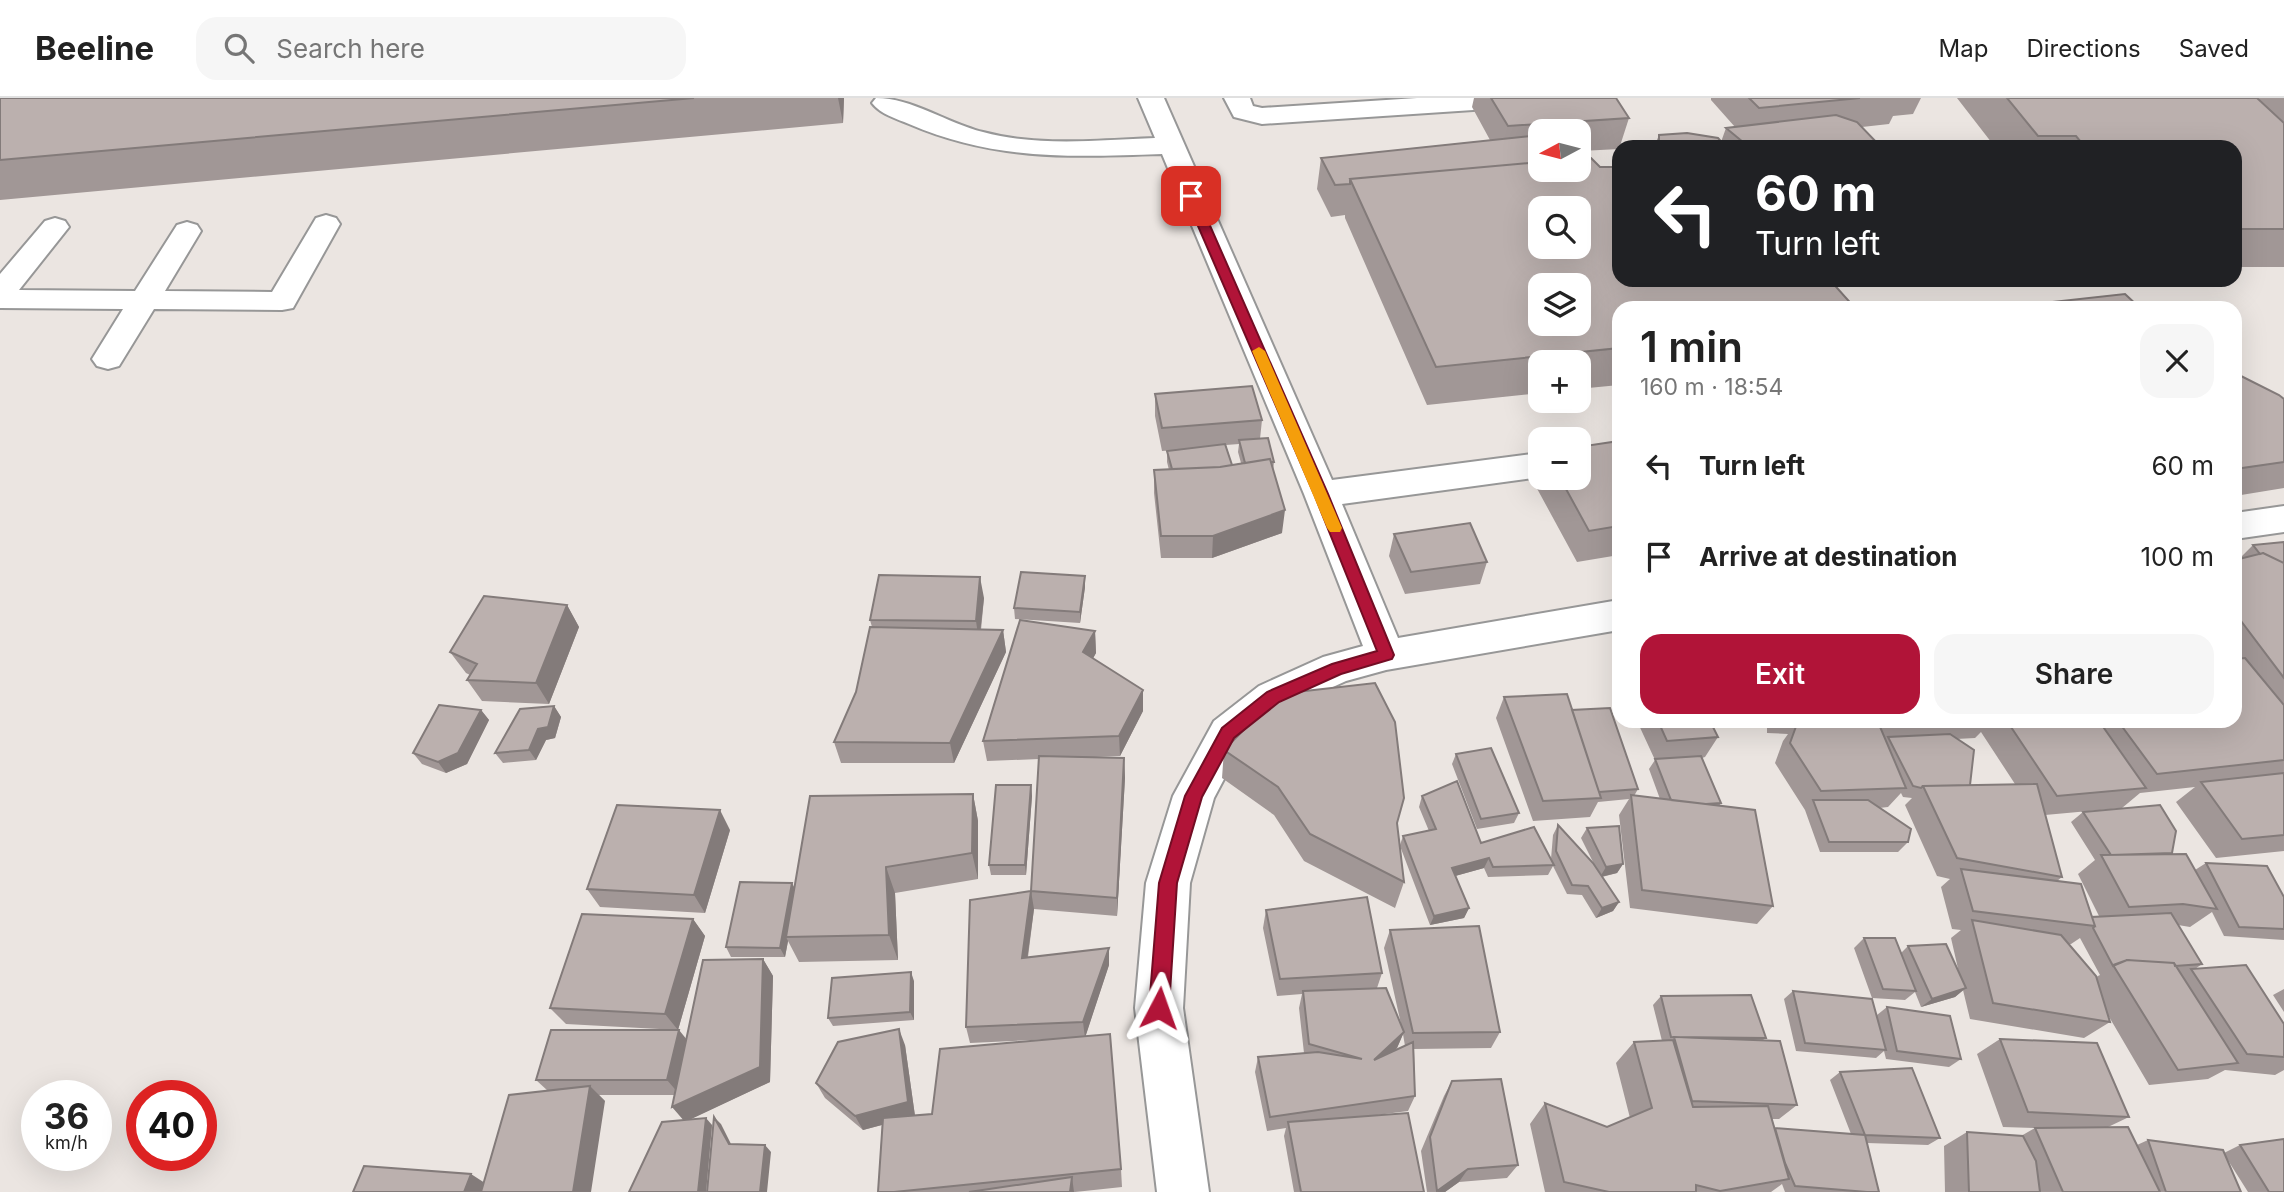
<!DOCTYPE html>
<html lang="en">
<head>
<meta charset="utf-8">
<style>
	body { margin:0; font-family:Inter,sans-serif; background:#f6f6f6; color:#222; height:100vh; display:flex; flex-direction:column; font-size:26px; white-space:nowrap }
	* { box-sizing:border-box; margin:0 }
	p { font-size:23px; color:#767676 }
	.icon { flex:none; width:38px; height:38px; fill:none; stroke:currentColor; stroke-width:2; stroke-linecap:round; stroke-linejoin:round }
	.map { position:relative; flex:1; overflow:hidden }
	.details { position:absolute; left:1612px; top:203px; width:630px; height:427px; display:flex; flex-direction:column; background:#fff; border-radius:21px; box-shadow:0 7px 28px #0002 }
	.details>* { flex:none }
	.top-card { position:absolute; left:1612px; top:42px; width:630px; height:147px; border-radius:21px; box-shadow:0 7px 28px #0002; background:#202124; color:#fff; overflow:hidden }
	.needle { width:46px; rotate:263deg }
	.controls { position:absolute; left:1528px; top:21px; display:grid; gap:14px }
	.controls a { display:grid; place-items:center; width:63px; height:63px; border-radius:14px; background:#fff; box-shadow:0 7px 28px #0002; font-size:35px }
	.speed { position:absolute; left:21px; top:982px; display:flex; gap:14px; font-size:35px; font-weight:700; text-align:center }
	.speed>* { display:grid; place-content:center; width:91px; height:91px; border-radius:50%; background:#fff; box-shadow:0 7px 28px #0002; line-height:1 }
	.speed small { font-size:18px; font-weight:400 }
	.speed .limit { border:10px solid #d22; background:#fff; color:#111 }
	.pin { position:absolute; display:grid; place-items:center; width:60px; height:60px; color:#fff; margin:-30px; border-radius:14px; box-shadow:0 4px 10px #0006 }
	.me { position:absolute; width:77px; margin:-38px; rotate:4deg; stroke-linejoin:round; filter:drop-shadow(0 0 5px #0008) }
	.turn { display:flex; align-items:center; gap:24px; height:147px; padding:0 28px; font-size:32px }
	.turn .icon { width:91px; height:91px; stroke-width:2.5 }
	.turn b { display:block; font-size:49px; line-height:60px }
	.round { display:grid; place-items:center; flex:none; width:74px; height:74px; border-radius:21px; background:#f6f6f6 }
	.summary { display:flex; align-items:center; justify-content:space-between; height:119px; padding:0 28px }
	h1 { font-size:42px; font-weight:600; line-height:52px }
	.action { display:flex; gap:14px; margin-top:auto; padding:14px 28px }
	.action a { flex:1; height:80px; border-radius:21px; background:#b11438; color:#fff; font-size:28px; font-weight:600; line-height:80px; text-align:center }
	.action a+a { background:#f6f6f6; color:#222 }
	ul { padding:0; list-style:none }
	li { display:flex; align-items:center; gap:21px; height:91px; padding:0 28px }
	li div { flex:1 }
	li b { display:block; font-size:26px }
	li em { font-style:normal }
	header { display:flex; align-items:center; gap:42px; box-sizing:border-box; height:98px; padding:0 35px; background:#fff; border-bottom:2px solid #e0e0e0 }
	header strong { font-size:33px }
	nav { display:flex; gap:38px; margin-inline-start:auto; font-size:24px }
	.search { width:490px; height:63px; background:#f6f6f6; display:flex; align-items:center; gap:18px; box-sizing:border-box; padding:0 24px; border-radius:21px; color:#767676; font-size:26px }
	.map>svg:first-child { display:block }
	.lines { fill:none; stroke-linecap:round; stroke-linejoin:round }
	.minor-casing { stroke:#979797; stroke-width:4 }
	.minor { fill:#fff; fill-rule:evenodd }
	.wall { fill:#a19796; fill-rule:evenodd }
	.shaded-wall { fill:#837b7a }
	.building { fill:#bbb0ae; stroke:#837b7a; stroke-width:2; fill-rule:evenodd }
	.route { fill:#b11438; stroke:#730d24; stroke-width:2 }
	.slow { fill:#f59e0b }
</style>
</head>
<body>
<header>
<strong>Beeline</strong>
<div class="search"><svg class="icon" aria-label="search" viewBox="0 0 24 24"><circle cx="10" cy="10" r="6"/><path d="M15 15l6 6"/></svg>Search here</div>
<nav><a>Map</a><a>Directions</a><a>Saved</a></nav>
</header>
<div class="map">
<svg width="2284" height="1094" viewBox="0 0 2284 1094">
	<rect width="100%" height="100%" fill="#ebe5e1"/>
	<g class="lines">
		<defs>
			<path id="minor" d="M876,0c36,0 71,25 107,34 56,15 115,8 172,6l-17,-40h26l168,382 208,-27v24l-198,27 56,134 221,-38v30l-233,40 -40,11 -59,27 -45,37 -28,53 -24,85 -7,125 26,184h-52l-22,-184 11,-125 27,-87 41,-75 45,-35 64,-29 40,-11 -59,-152 -142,-340c-91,3 -167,7 -253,-30 -12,-5 -29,-10 -37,-21z
				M1224,0h26l3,8 9,2 155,-10h129l-4,5 -9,3 -271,18 -28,-7z
				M326,117l10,3 4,6 -47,84 -11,2 -128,-1 -35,57 -11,3 -11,-3 -5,-7 31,-50 -123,-1v-34l45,-53 10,-3 10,3 4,6 -50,63 116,1 42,-66 10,-3 10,3 4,6 -36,60 107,1 44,-74z
				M2284,408v26l-49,7v-26z"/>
		</defs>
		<use href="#minor" class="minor-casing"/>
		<use href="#minor" class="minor"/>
	</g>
	<path class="wall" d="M0,0h844l-1,25 -843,77z
		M1474,0h142l13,20 -10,31 -38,2 5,7 14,9 19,141v77l-41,4v-27h-38v31l-113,12 -82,-187v-3l-14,2 -14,-28 4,-31 169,-18 -18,-33zM1540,33h38v39h-38z
		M1711,0h210l-8,16 -20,2 -4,8 -27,3 19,20h-227l5,-12 62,7 5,-14 9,-1 -24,-27z
		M1957,0h327v169h-49v-120h-240z
		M2235,275l49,26v89l-49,8z
		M1155,296l107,26 -2,19 14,23 -1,9 9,62 -70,25h-51l-7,-65v-23h15l-2,-8v-11l8,-1 -13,1 -7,-35zM1239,346l-1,8 3,11 -9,2 -6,-20z
		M1619,343v114l-42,7 -43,-79 6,-17v12h38z
		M1394,436l93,28 -7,22 -75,10 -16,-38z
		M2284,444v309l-68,7 -40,-56 19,-15 -55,6 -18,15 -77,7 17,62 -5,4 35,36 7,-1 -21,-42 17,-14 -24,-38 12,-10 89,41 -2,2 25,15 11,-7 78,34v43l-60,-4 -12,-24 -22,15 -12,-2 24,39 -7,5 89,55v46l-9,5 -50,-5 -17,9 -59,6 -41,-70 2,7 -26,16 -114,-19 -7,-29 -8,7 -34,10 -6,-15 -10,8 -33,-2 -18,-50 10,-10 37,15 7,-7 51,27 -8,-35 10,-8 -9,-1 -11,-42 9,-8 -13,-3 -32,-71 7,-7 -9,-1 -2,-4 -13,14 -9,1 29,34 -10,10h-78l-15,-42 -30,-47 8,-22 5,-7 -21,-1v-12h468v-166l3,4 4,-1 -1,-1 12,-12zM1981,634l34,52 -45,1 -14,-46 19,-1zM2080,840l20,37 -4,2 -28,-33h3z
		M1085,489l-5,36 -65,-4 -1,-11z
		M984,500l-3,32h22l3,22 -52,111h-113l-7,-21 22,-50 16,-65 -2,-7z
		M567,507l12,22 -30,77 -67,-3 -15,-21 3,-5 -4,-2 -16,-21z
		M1095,533l1,22 -3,5 50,53 -23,45 -26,1 30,1 1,20 -8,138 -83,-7 -6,48 81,-9v17l-24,72 36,132 1,18 -47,5h-197l4,-67 -19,5 -38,-32 -9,-15 89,-38 10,71 17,-2 120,-75 -82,4 -4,-16 65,-136 8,-132 -52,2 -4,-20z
		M1619,558v23l-6,-12z
		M1504,599l68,13 66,79 -4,7 26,3 -11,-30 6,-9 -18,-39h73l8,16 -13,20 -3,1 19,45 -2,3 54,100 -16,18 -127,-16 -11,-93 10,-16 -31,3 -8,15 -57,4 -37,-103z
		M554,608l7,11 -6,21 -9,2 -10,20 -33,3 -8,-10z
		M481,612l8,10 -22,44 -21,9 -24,-9 -9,-11z
		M1224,652l173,73 3,22 3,-9 26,-5 -10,-24 3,-11 59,47 70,16 2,-24 5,-10 36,39 -13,-26 6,-10 36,36 -6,9 -15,4 17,25 -6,9 -17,7 -14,-23 -15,-1 -14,-28 -5,9 -60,2 -4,-9 -29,8 14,32 -5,10 -34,7 -30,-79 4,36 -9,26 -91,-47 -30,-46 -52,-37z
		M1456,656l63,59 -5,10 -37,6 -25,-65z
		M1031,687l1,11 -6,79h-35l-2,-10z
		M973,696l5,27v58l-83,14 3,67 -99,2 -11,-21 -3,16h-54l-5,-10 66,-64 2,5z
		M730,732l-25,83 -105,-6 -13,-18z
		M1266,812l116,63 -5,15 24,36 -17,-76 6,-18 110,102 -9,16 -77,1 1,47 -7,15 -31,4 47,77h-130l-10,-56 2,-8 -19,3 -12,-59 3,-15 46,-4 -5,-45 3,-14 -25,2 -14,-68zM1403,936l2,12 -12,6 4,-4z
		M693,821l12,17 -27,94 -112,-6 -16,-16z
		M763,861l10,17 -3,106 -80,37 22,6 -6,67h-77l55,-72 -9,-25h-76l6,6 -57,-10 -12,-11 150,-40z
		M914,883v39l-81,6 -5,-8z
		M2284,891v23l-11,-17z
		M1793,893l84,24 10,-8 74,52 -12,8 -63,-8 -2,-8 -8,7 -80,-7 -12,-52z
		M1661,898l105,42 -3,2 34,65 -18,14h-7l3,9 76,6 -21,-54 10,-8 100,66 -12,7 -61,-2 12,49h-94l-3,-8 -11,8h-226l-15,-68 15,-21 62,24 23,-9 -14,-55 18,-21 28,-1 -9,-36z
		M2000,941l129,78 -21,10 29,18 11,-5 76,13 16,-8 44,47h-36l-24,-38 17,38h-296l-1,-46 23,-14 54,4 14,-8 -32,-1 -26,-73z
		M1452,983l66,84 -11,13 -48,4 -14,10h-18l-6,-41 23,-55z"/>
	<path class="shaded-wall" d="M838,0h6l-1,25z
		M1285,412l-3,23 -70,25 1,-22z
		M1085,478v11l-5,36v-11z
		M980,479l4,21 -5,44 -3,-21z
		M567,507l12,22 -30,77 -13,-21z
		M1003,532l3,22 -52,111 -4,-20z
		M1095,533l1,22 -11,20 -2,-21z
		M1143,592v21l-23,45 -1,-20z
		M554,608l7,11 -6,21 -9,2 -10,20 -7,-10 9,-21z
		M481,612l8,10 -22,44 -21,9 -8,-11z
		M1124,660l1,20 -8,138v-18z
		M1031,687l1,11 -6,79 -1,-10z
		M973,696l5,27v58l-6,-26z
		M720,712l10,20 -25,83 -11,-18z
		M1489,760l-5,10 -36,10 4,-10z
		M1623,766l-6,9 -17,4 6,-10z
		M886,769l9,26 3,67 -9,-25z
		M792,785l5,10 -11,44 2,4 -3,16 -5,-9z
		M1031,793l3,18 -9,66 -3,-17z
		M1619,804l-6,9 -17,7 6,-10z
		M1469,810l-5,10 -34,7 4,-9z
		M693,821l12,17 -27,94 -13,-16z
		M1109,850v17l-24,73 -2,-16z
		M763,861l10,17 -3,106 -85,40 -13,-15z
		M911,874l3,9v39l-4,-8z
		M1966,890l-11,9 -34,10 11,-8z
		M899,931l6,16 10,71 -52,14 -8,-14z
		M679,932l13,16 -12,49 -13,-15z
		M1404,934l-7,16 -30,28 7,-16z
		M590,988l15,15 -14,91h-18z
		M714,1019l7,7 14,28 -6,-8z
		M706,1020l6,7 -6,67h-8z
		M765,1047l6,7 -4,40h-7z
		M1468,1071l-9,13 -14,10h-8z
		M471,1076l20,13 -2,5h-25z
		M1072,1079l2,15h-4z"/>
	<path class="building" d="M0,0h694l-694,62z
		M1491,0h125l13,20 -121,8z
		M1749,0h111l-101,10z
		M2007,0h250l27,25v106h-49v-82h-150l-9,-11h-38z
		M1836,17l21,7 24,25h-132l-23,-19z
		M1687,35l31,5 8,9h-67v-12z
		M1540,37v27l-190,17v5l-15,1 -14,-27z
		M1578,50l8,10 -8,1z
		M1591,60l9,9h19v113h211l25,28h-236v40l-183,19 -86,-188 190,-17v8h38v-11zM1540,110h38v39h-38zM1540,187h38v39h-38z
		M2125,196l15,14 -134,-1z
		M2235,275l44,22 5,4v63l-49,7z
		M1252,288l10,34 -100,8 -7,-34z
		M1268,340l6,24h-3l-1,-3 -25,4 -6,-23z
		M1619,343v85l-30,5 -29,-53h18v-31z
		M1225,346l7,21 -12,2 -48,2 -5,-18z
		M1270,361l15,51 -72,26h-52l-7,-66 66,-3z
		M1470,425l17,39 -76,10 -17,-38z
		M2284,444v21l-21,-10 -3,1 -7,-9z
		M2263,455l21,10v115l-49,-65v-53z
		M1021,474l64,4 -5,36 -66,-4z
		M879,477l101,2 -4,44 -106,-1z
		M484,498l83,9 -31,78 -69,-3 10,-16 -27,-12z
		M1020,522l75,11 -12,21 60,38 -24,46 -136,5z
		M870,529l133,3 -53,113 -116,-1 22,-50z
		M2245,560l39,47v55l-127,14 -39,-53h117v-62z
		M1375,585l20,39 9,76 -7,25 7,59 -94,-48 -32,-47 -54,-37 55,-56z
		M1567,596l34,104 -58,3 -39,-104z
		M439,607l42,5 -23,43 -20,9 -25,-9z
		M554,608l-6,21 -10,2 -9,21 -34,3 25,-44z
		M1610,610l28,81 -39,3 -27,-82z
		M1658,623h52l8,16 -51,4z
		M1798,623l80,1 28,66 -85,3 -31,-48z
		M2007,623h92l47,67 -89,8z
		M1950,636l24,16 -4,35 -47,1 -2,2 -8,-2 -25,-49z
		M1491,650l28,65 -38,6 -25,-65z
		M1039,658l85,2 -7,140 -86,-7z
		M1701,658l20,47 -15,1 -35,-4 -16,-41z
		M2284,675v62l-42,4 -41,-57z
		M1457,683l24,62 53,-16 20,38 -61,2 -4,-9 -37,10 17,40 -35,8 -31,-80 33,-7 -14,-33z
		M2037,686l25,93 -105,-19 -34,-72z
		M996,687h35l-6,80h-36z
		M973,696l-1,59 -86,14 3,68 -103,2 24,-141z
		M1631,697l124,15 18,96 -131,-16z
		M1813,702h55l43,29 -3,13h-79z
		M617,707l103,5 -26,85 -107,-6z
		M2160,707l16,26 -4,22 -61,2 -28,-43z
		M1558,727l35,38 26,39 -17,6 -14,-22 -16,-1 -16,-34z
		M1619,728l4,38 -17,3 -19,-39z
		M2186,756l31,55 -34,-5 -54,3 -28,-52z
		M2206,765l61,3 17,31v32l-45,-2z
		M1961,771l120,15 14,42 -122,-15z
		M740,784l52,1 -12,65 -54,-1z
		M1031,793l-9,67 87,-10 -26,74 -117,5 4,-127z
		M1367,799l15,76 -102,6 -14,-69z
		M2171,815l31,51 -27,2 -1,-3 -47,-3 -14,6 -20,-38 2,-2 -3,-9z
		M582,816l111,5 -28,95 -115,-6z
		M1972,822l89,15 35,41 14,46 -117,-19z
		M1479,828l21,106 -87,1 -23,-103z
		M1864,840h31l21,53 -33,-2z
		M1946,846l20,44 -34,11 -24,-53z
		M763,861l-3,108 -88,40 31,-147z
		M2127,862l47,3 64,100 -60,7 -65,-105z
		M2246,867l38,59v33l-37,-3 -56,-85z
		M911,874l-1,40 -82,6 4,-40z
		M1386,890l18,44 -30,28 39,-18 2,54 -145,21 -12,-60 60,-5 44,7 -53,-15 -6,-53z
		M1793,893l79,8 14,51 -81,-7z
		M1751,897l15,43 -95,-1 -10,-41z
		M1887,909l63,9 11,43 -64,-8z
		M899,931l9,73 -53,14 -39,-33 22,-41z
		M551,932h128l-12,50h-131z
		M1110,936l11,135 -227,23h-16l5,-74 49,-4 8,-65z
		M1674,939l106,4 17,64 -105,-4z
		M2000,941l97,4 32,74 -101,-5z
		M1673,942l20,67 75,-1 21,73 -69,12 -24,-6v7h-87l-45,-10 -19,-79 62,24 45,-19 -18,-66z
		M1912,970l28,70 -75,-3 -25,-63z
		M1501,981l17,86 -50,4 -31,22 -7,-54 22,-56z
		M590,988l-17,106h-92l28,-97z
		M1408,1015l16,79h-123l-13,-70z
		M714,1019l15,27 36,1 -5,47h-53z
		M706,1020l-8,74h-69l33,-70z
		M2128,1029l32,65h-97l-28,-64z
		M1775,1030l90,7 14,57h-12l-72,-6 -10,-23z
		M1967,1034l56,4 13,25 4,31h-71z
		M2284,1041v53h-15l-29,-47z
		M2148,1042l75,10 18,42h-75z
		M364,1068l107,8 -7,18h-111z
		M1072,1079l-2,15h-101z"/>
	<path class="route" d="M1191,95l6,3 131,298 66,161 -2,4 -51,15 -62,28 -45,36 -32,59 -25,86 -8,125 -3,6 -7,3 -7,-3 -3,-6 10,-125 26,-87 37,-68 45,-36 65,-28 45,-13 -63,-157 -129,-298z"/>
	<path class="slow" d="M1259,249l6,4 77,177 -2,4h-10l-3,-4 -75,-177z"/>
</svg>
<div class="controls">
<a><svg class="needle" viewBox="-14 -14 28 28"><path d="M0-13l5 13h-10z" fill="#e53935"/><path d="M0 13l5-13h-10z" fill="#767676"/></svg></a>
<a><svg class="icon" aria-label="search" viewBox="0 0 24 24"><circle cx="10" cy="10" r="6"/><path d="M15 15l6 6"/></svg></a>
<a><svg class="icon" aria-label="layers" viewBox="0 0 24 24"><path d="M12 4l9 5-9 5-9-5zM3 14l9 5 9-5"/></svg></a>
<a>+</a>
<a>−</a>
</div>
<div class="speed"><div>36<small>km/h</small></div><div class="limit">40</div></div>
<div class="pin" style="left:1191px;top:98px;background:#d93025"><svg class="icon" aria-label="arrive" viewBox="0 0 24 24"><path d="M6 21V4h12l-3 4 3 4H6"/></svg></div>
<svg class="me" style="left:1159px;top:910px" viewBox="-20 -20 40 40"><path d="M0-17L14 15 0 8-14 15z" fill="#b11438" stroke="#fff" stroke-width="4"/></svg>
<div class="top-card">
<div class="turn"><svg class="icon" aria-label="left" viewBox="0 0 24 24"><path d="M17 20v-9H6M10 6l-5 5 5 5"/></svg><div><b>60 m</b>Turn left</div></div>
</div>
<section class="details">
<div class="summary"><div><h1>1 min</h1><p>160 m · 18:54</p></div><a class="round"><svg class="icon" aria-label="close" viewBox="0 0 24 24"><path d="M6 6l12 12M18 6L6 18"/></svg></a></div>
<ul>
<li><svg class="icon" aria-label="left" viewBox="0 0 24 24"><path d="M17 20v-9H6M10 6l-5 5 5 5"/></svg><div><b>Turn left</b></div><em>60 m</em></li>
<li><svg class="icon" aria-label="arrive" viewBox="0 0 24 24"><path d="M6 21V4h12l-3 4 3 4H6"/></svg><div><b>Arrive at destination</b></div><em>100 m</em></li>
</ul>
<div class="action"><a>Exit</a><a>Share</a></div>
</section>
</div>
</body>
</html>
